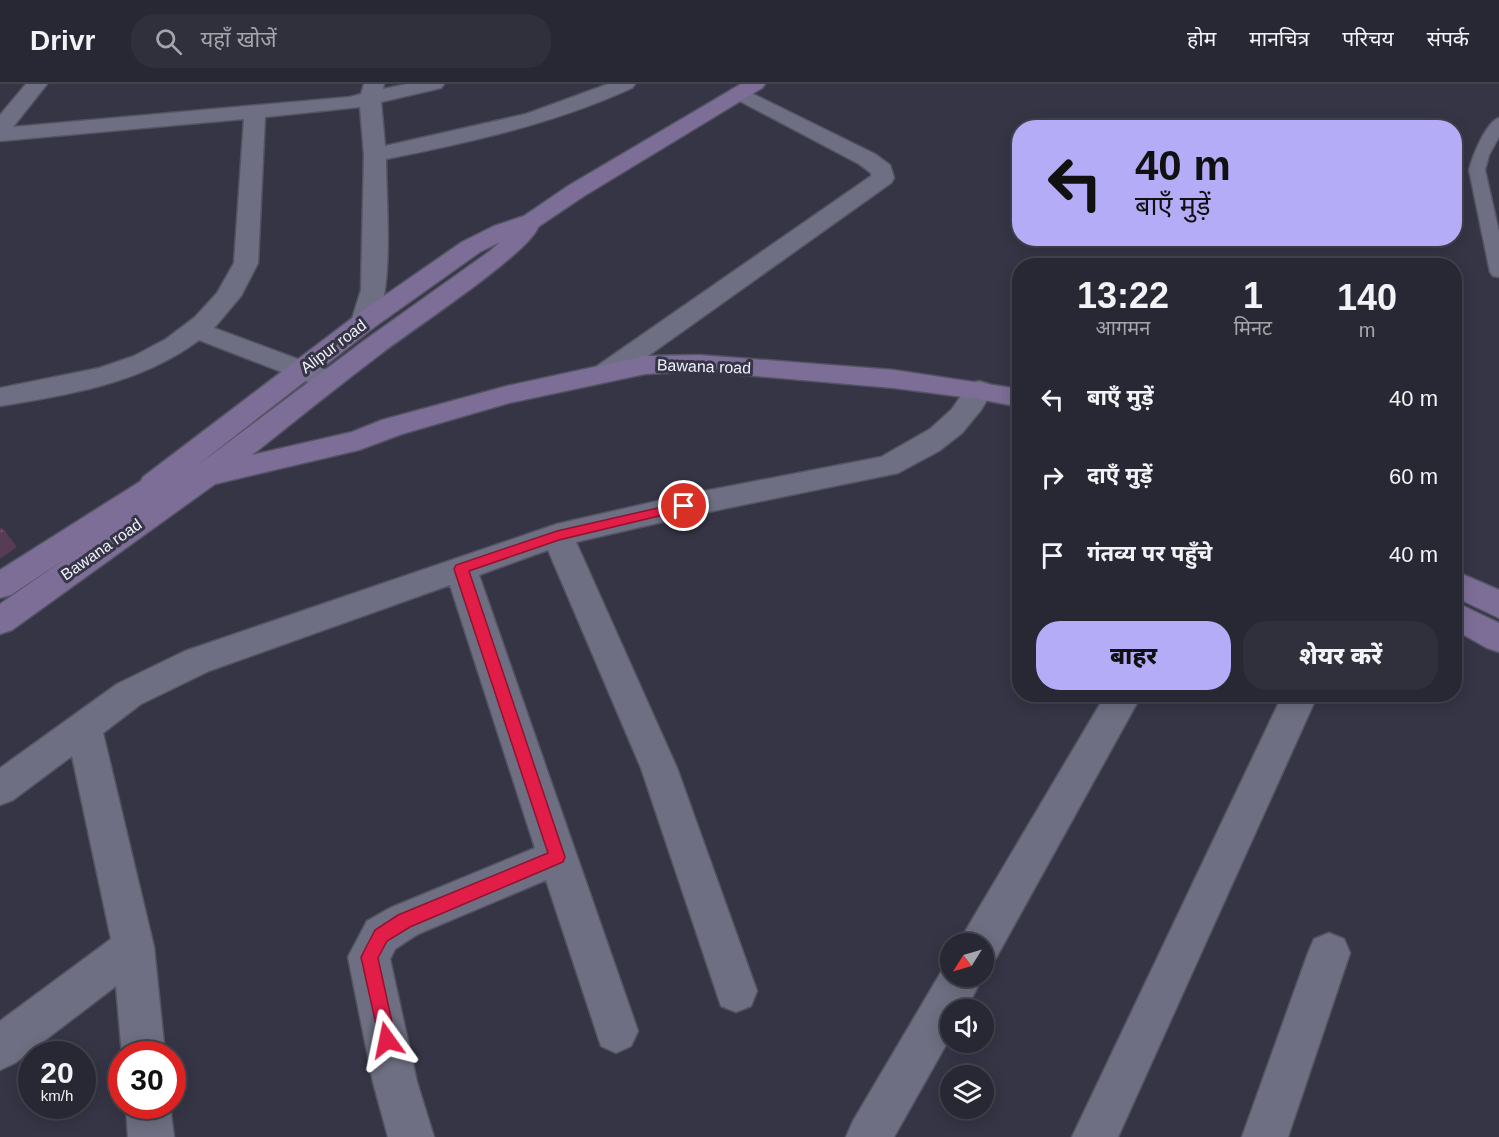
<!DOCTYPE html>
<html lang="hi">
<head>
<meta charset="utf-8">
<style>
	body { margin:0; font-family:Helvetica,"Noto Sans Devanagari",sans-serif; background:#30303c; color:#f1f3f6; height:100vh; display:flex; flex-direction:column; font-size:22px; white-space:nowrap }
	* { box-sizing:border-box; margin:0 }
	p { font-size:20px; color:#a5a6ac }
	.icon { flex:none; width:33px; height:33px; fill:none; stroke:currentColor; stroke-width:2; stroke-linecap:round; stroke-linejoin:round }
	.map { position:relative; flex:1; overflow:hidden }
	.drawer { position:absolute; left:1012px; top:174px; width:450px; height:444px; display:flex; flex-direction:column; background:#282834; border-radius:24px; box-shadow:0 3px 15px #0003,0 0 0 2px #44444f }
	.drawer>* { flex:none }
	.banner { position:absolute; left:1012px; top:36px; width:450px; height:126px; border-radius:24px; box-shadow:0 3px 15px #0003,0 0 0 2px #44444f; background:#b5acf8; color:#111; overflow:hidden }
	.needle { width:39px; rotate:233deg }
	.buttons { position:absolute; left:940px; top:849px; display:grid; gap:12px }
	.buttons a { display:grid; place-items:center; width:54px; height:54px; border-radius:50%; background:#282834; box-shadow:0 3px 15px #0003,0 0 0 2px #44444f; font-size:30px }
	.speed { position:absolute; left:18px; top:957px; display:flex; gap:12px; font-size:30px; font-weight:700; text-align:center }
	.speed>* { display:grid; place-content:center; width:78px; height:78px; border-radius:50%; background:#282834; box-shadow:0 3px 15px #0003,0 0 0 2px #44444f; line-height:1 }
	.speed small { font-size:15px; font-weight:400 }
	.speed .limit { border:9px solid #d22; background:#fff; color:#111 }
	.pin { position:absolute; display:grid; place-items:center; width:51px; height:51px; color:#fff; margin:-26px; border:3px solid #fff; border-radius:50%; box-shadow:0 2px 6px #0007 }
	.me { position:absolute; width:66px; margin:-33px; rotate:348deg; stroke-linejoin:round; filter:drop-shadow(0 0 4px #0008) }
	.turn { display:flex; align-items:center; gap:21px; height:126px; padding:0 24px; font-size:27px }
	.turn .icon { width:78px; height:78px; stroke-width:2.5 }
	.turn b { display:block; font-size:42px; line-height:51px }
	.eta { display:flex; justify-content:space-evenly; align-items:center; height:102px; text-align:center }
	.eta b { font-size:36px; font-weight:800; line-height:42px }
	.cta { display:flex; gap:12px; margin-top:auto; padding:12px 24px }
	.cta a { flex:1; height:69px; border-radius:24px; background:#b5acf8; color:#111; font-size:24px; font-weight:800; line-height:69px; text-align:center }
	.cta a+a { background:#30303c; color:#f1f3f6 }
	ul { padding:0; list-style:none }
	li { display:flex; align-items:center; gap:18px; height:78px; padding:0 24px }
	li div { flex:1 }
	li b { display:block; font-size:22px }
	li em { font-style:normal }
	header { display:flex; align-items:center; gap:36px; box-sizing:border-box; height:84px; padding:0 30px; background:#282834; border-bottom:2px solid #44444f }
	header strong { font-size:28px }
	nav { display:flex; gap:33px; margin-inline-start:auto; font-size:21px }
	.search { width:420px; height:54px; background:#30303c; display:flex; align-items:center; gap:15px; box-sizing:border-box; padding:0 21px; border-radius:24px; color:#a5a6ac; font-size:22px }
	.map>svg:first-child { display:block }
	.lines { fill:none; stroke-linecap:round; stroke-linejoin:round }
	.lane-casing { stroke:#545362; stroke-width:3 }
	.street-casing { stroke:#545362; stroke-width:3 }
	.secondary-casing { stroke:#545362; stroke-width:3 }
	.lane { fill:#6e6f82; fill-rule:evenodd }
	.street { fill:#6e6f82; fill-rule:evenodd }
	.secondary { fill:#7d6e98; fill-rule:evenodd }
	.shaded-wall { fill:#583b55 }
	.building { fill:#7e5479; stroke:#583b55; stroke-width:1.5 }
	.route { fill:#e11d48; stroke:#92132f; stroke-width:1.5 }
	.labels { text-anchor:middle; stroke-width:6; stroke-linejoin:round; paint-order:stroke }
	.street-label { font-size:16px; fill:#f0f1fc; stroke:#353546 }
</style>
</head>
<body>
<header>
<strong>Drivr</strong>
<div class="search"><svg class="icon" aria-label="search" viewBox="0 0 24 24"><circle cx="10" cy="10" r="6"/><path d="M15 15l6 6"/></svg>यहाँ खोजें</div>
<nav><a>होम</a><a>मानचित्र</a><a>परिचय</a><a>संपर्क</a></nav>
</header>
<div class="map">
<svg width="1499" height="1053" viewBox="0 0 1499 1053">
	<rect width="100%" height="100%" fill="#353546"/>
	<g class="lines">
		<defs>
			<path id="lane" d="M1499,34v19l-10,18 -4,15 14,62v45l-6,-1 -3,-4 -21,-102c3,-13 17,-48 30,-52z"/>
			<path id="street" d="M26,0h21l-34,43 337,-30 11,-3 3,-10h20l-1,5 24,-5h37l-3,4 -60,14 4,44 141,-32 82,-30h27l-3,4c-79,36 -161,54 -246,71 0,41 9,137 -13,169l-9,2 -9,-2 -4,-6 10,-32 3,-135 -4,-48 -95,10 -7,146 -17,33 -27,32 124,46 4,6 -4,6 -10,3 -10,-3 -119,-46c-57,43 -131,55 -199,66v-18l99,-20 35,-12 32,-17 29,-22 22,-24 17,-30 10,-144 -244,22v-26z
				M739,3l136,67 15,11 4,13 -3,5 -274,195 -10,3 -10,-3 -4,-6 4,-6 274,-190v-3l-12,-9 -127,-67 -3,-4 3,-4z
				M979,297l10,3 4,6 -12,20 -19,23 -23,18 -41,22 -214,44 -108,25 101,226 80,223 -6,15 -15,6 -15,-6 -80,-238 -93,-218 -69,25 159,456 -7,15 -15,7 -15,-7 -55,-166 -128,54 -23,15 -5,10 27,123 17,55h-46l-15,-55 -25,-125 19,-36 23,-13 145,-60 -85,-263 -241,86 -68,33 -38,29 51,214 11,107 -43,1 -6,-69 -101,77 -15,7v-49l111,-82 -39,-183 -59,44 -13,5v-37l117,-84 68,-33 372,-127 127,-29 197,-38 49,-28 22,-20 17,-25z
				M1106,610h36l-146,264 -12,4v-18h-23l5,-14z
				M1283,610h35l-200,443h-46z
				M1329,849l15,6 6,14 -62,184h-46l66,-184 6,-14z
				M951,876v16h32l-17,34h-15v26l-57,101h-48l7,-16 94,-159z
				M126,1022h44l4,31h-46z"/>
			<path id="secondary" d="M741,0h24l-3,4 -178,108 -46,31c-6,24 -129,105 -156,126 -44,33 -87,68 -130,102l100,-23 30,-12 125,-34 138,-30 54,-1 195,15 126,19v18l-41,-8 -85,-11 -195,-17 -54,3 -136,29 -107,31 -43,16 -144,34 -203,146 -12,4v-30l68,-47 -57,38 -11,3v-28l141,-89 2,-4 212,-161 107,-74 32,-16 30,-10 44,-30zM500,158l-10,9 -125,89 -171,128 179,-140 107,-76z
				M1455,487l44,19v28l-44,-21z
				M1455,518l44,21v29l-12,-4 -32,-18z"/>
		</defs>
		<use href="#lane" class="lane-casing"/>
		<use href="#street" class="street-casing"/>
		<use href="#secondary" class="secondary-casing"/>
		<use href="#lane" class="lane"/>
		<use href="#street" class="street"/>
		<use href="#secondary" class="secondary"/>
	</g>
	<path class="shaded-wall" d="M5,447l12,16 -17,12v-25z"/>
	<path class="building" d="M0,444l5,3 -5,3z"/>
	<path class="route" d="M684,418l6,4 -2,3 -129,31 -90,31 96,286 -2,5 -153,65 -23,14 -9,17 18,82 -3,7 -6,2 -6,-2 -20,-90 14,-27 23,-15 150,-62 -94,-284 2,-4 101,-34z"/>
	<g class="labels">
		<g class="street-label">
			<text transform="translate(333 262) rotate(-37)" y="6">Alipur road</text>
			<text transform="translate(704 282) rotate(2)" y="6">Bawana road</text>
			<text transform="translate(101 465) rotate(-35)" y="6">Bawana road</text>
		</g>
	</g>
</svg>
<div class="buttons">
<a><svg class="needle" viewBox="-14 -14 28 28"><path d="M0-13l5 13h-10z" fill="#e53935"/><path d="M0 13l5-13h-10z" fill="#a5a6ac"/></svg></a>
<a><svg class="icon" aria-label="sound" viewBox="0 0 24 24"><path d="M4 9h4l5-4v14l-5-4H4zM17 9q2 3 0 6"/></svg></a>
<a><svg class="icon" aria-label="layers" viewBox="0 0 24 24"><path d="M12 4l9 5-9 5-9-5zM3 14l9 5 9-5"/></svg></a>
</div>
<div class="speed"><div>20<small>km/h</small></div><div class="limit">30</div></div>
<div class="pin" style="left:684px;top:422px;background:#d93025"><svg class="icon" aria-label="arrive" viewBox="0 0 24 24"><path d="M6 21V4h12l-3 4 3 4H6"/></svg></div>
<svg class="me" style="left:387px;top:956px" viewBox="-20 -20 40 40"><path d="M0-17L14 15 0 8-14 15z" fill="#e11d48" stroke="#fff" stroke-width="4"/></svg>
<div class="banner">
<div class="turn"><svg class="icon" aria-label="left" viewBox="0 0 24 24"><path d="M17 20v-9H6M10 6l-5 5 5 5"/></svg><div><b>40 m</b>बाएँ मुड़ें</div></div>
</div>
<section class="drawer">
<div class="eta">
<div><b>13:22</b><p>आगमन</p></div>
<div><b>1</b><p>मिनट</p></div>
<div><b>140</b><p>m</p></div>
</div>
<ul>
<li><svg class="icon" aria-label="left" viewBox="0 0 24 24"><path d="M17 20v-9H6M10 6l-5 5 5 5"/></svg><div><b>बाएँ मुड़ें</b></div><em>40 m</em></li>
<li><svg class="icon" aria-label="right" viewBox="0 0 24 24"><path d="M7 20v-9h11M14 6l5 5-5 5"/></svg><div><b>दाएँ मुड़ें</b></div><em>60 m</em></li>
<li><svg class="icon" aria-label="arrive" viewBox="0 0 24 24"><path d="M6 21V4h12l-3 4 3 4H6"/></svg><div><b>गंतव्य पर पहुँचे</b></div><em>40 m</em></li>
</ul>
<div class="cta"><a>बाहर</a><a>शेयर करें</a></div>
</section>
</div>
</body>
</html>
